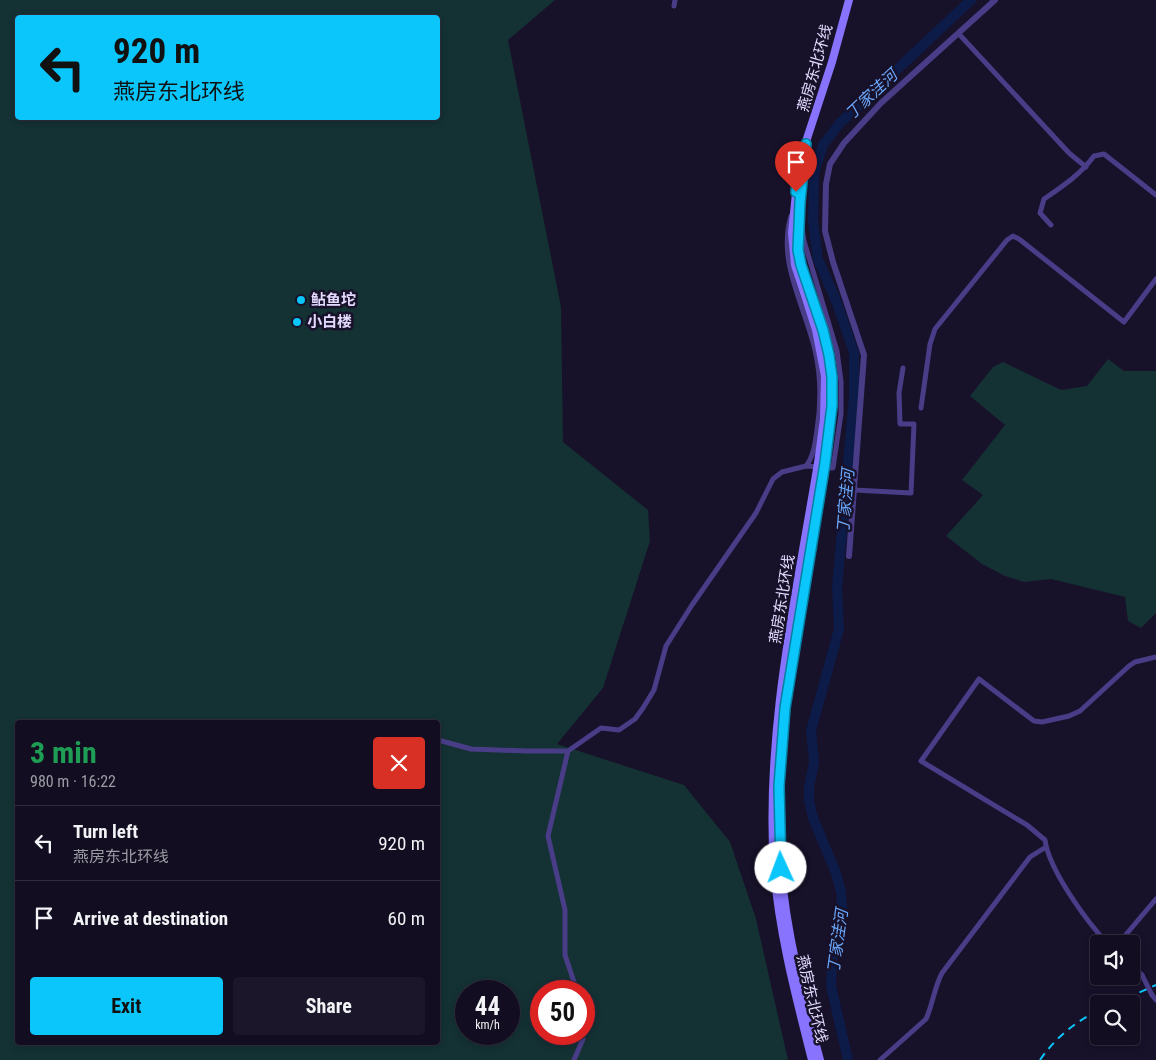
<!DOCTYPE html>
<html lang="en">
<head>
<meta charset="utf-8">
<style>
	body { margin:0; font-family:"Roboto Condensed","Noto Sans SC",sans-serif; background:#1b1629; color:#f1f3f6; height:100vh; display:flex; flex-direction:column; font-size:19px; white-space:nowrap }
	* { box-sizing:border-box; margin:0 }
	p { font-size:16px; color:#9c9ca5 }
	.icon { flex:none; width:28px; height:28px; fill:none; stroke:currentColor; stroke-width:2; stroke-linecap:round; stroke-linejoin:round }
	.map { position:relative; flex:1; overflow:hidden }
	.panel { position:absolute; left:15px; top:720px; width:425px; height:325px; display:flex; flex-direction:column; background:#120d20; border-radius:5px; box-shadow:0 2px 8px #0003,0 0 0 1px #312d3e }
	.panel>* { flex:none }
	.guide { position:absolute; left:15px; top:15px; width:425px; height:105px; border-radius:5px; box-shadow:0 2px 8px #0003,0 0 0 1px #312d3e; background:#0ac6fb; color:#111; overflow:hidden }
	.tools { position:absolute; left:1090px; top:935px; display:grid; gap:10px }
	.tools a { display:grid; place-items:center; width:50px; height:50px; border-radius:5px; background:#120d20; box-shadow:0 2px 8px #0003,0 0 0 1px #312d3e; font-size:25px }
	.speed { position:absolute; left:455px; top:980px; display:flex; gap:10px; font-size:25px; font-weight:700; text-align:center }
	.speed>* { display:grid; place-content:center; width:65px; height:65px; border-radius:50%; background:#120d20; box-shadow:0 2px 8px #0003,0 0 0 1px #312d3e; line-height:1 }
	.speed small { font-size:12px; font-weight:400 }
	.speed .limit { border:8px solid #d22; background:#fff; color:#111 }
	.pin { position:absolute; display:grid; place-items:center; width:42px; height:42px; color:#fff; margin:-51px -21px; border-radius:50% 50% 50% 0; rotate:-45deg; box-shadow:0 0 5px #0007 }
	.pin .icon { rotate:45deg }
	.me { position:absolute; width:55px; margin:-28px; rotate:358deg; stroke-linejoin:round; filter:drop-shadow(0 0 4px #0008) }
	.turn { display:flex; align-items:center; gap:18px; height:105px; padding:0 15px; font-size:22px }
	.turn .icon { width:65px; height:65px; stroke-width:2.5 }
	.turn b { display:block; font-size:35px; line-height:42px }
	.round { display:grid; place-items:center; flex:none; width:52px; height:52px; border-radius:5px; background:#1b1629 }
	.headline { display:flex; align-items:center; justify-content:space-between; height:85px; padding:0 15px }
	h1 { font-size:30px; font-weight:700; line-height:38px; color:#1e9e55 }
	.button { display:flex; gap:10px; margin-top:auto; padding:10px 15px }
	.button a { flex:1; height:58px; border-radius:5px; background:#0ac6fb; color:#111; font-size:20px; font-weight:700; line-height:58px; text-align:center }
	.button a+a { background:#1b1629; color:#f1f3f6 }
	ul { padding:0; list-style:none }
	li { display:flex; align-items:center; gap:15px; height:75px; padding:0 15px; border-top:1px solid #312d3e }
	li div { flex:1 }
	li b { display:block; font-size:19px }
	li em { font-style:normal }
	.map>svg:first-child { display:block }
	.green { fill:#143134; fill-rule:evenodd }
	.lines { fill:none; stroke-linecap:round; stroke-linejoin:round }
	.river { stroke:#0c1b48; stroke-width:10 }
	.minor { stroke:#493d88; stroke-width:5 }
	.tertiary { stroke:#493d88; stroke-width:6 }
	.secondary { stroke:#8773fd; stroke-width:8 }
	.rail { stroke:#0ac6fb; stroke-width:2; stroke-dasharray:8 6; stroke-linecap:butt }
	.minor-bridge { stroke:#493d88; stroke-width:5 }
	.secondary-bridge { stroke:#8773fd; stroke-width:8 }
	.route-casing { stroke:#0681a3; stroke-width:12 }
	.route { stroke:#0ac6fb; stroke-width:9 }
	.poi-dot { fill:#0ac6fb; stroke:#18112a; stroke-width:2 }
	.labels { text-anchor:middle; stroke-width:5; stroke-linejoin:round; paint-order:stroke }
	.street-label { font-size:15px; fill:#e3dafe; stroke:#18112a }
	.poi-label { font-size:15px; font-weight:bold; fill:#e3dafe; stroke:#18112a; text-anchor:start }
	.water-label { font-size:16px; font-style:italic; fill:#6aa8fd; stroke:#18112a }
</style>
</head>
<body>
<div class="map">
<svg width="1156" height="1060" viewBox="0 0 1156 1060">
	<rect width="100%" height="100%" fill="#18112a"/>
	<path class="green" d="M0,0h555l-47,40 53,267 2,135 85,68 2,31 -47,147 -46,56 127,41 46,57 26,77 32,141h-788zM18,18h420v100h-420zM18,722h420v320h-420zM466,991h43v43h-43zM541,991h43v43h-43z
		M1108,359l16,12h32v242l-15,15 -13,-7 -3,-24 -74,-18 -27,3 -19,-6 -23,-12 -36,-28 37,-41 -21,-15 43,-55 -35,-29 23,-29 10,-5 58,28 26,-4z"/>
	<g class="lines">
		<path class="river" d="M848,1060l-17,-74 2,-39 9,-40 -1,-15 -5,-19 -23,-55 -4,-18v-12l5,-26 -3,-31 28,-102 -2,-41 17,-191v-44l-17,-50 -19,-44 -5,-38 1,-48 9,-28 17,-22 131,-123"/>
		<path class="minor" d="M674,6l1,-6
			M958,33l111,120 17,14
			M791,216c-14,46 14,90 24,134 6,26 6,54 2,80 -2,13 -3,26 -11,36
			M1051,225l-11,-12 4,-14c19,-13 37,-25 50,-43l10,-2 52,41
			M921,408l9,-64 5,-15 72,-89 6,-4 6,3 105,83 32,-43
			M854,490l57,3 3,-69h-14l-1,-31 4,-25
			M438,740l33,9 56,2h41
			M1108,944c-21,-22 -59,-74 -63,-104l-18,-15 -106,-64 58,-82 55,42 8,1 27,-6 11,-5 49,-45 6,-4 21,-5
			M1118,944l38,-45
			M1131,965l11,10
			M577,991l-12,-36v-45l-17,-74 20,-85 33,-23 18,2 16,-11 8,-11 11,-18 12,-44 26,-41 64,-92 17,-34 9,-7 24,-6 27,2 8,-54v-33l-4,-30 -33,-110 -3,-20
			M1152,995l4,5
			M574,1060l9,-21 -1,-5
			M880,1060l46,-41c7,-15 8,-31 16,-46l88,-116 16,-10"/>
		<path class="tertiary" d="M849,556l15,-201 -31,-93 -8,-31 1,-47 4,-20 14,-21 37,-40 114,-103"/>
		<path class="secondary" d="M800,193c-2,23 -4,47 1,69 6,32 23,62 28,95 6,36 1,71 -4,106
			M818,463l6,-44 1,-43 -9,-46 -21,-65 -3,-32 7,-70 33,-101 17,-62"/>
		<path class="rail" d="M1114,1004l42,-19
			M1040,1060c15,-22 35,-38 59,-50"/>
		<path class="minor-bridge" d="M1142,975l10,20"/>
		<path class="secondary-bridge" d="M812,1060c-16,-63 -33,-127 -38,-192 -9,-135 22,-272 44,-405
			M820,1060c-17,-63 -34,-127 -39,-192 -10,-136 22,-271 44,-405"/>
	</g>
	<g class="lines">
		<defs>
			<path id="route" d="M781,868l-2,-82 6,-78 40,-245 7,-57v-29l-3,-22 -6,-25 -22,-65 -3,-15 2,-48 6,-58 -7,19 -3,29"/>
		</defs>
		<use href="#route" class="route-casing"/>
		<use href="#route" class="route"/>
	</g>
	<g class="poi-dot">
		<circle cx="301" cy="300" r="5"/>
		<circle cx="297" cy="322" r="5"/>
	</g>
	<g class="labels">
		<g class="street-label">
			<text transform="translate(815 68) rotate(-74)" y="5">燕房东北环线</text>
			<text transform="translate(782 599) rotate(-81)" y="5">燕房东北环线</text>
			<text transform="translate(812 999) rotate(77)" y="5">燕房东北环线</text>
		</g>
		<g class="poi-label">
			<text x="311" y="305">鲇鱼坨</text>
			<text x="307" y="327">小白楼</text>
		</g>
		<g class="water-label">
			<text transform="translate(871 94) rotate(-43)" y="6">丁家洼河</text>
			<text transform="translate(845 501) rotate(-85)" y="6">丁家洼河</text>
			<text transform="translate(837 941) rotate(-82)" y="6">丁家洼河</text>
		</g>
	</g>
</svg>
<div class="tools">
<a><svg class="icon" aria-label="sound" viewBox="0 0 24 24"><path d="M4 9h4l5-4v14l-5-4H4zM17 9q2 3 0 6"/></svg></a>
<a><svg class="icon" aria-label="search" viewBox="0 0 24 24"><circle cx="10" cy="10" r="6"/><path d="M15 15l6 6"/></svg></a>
</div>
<div class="speed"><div>44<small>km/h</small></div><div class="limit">50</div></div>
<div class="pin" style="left:796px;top:192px;background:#d93025"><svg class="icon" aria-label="arrive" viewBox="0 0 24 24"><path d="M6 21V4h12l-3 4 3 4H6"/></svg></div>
<svg class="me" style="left:781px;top:868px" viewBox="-20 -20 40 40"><circle r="19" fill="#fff"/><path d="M0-13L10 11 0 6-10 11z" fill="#0ac6fb"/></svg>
<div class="guide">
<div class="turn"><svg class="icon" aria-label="left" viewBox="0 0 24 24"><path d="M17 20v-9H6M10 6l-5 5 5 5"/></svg><div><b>920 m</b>燕房东北环线</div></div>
</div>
<section class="panel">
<div class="headline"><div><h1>3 min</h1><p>980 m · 16:22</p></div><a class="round" style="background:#d93025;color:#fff"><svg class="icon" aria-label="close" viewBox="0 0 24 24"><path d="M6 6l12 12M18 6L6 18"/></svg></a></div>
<ul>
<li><svg class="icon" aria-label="left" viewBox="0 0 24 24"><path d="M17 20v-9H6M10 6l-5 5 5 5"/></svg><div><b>Turn left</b><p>燕房东北环线</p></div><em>920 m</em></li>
<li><svg class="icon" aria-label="arrive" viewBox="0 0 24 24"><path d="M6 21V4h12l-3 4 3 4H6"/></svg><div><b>Arrive at destination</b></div><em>60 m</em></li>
</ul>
<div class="button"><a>Exit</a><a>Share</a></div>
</section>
</div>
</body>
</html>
